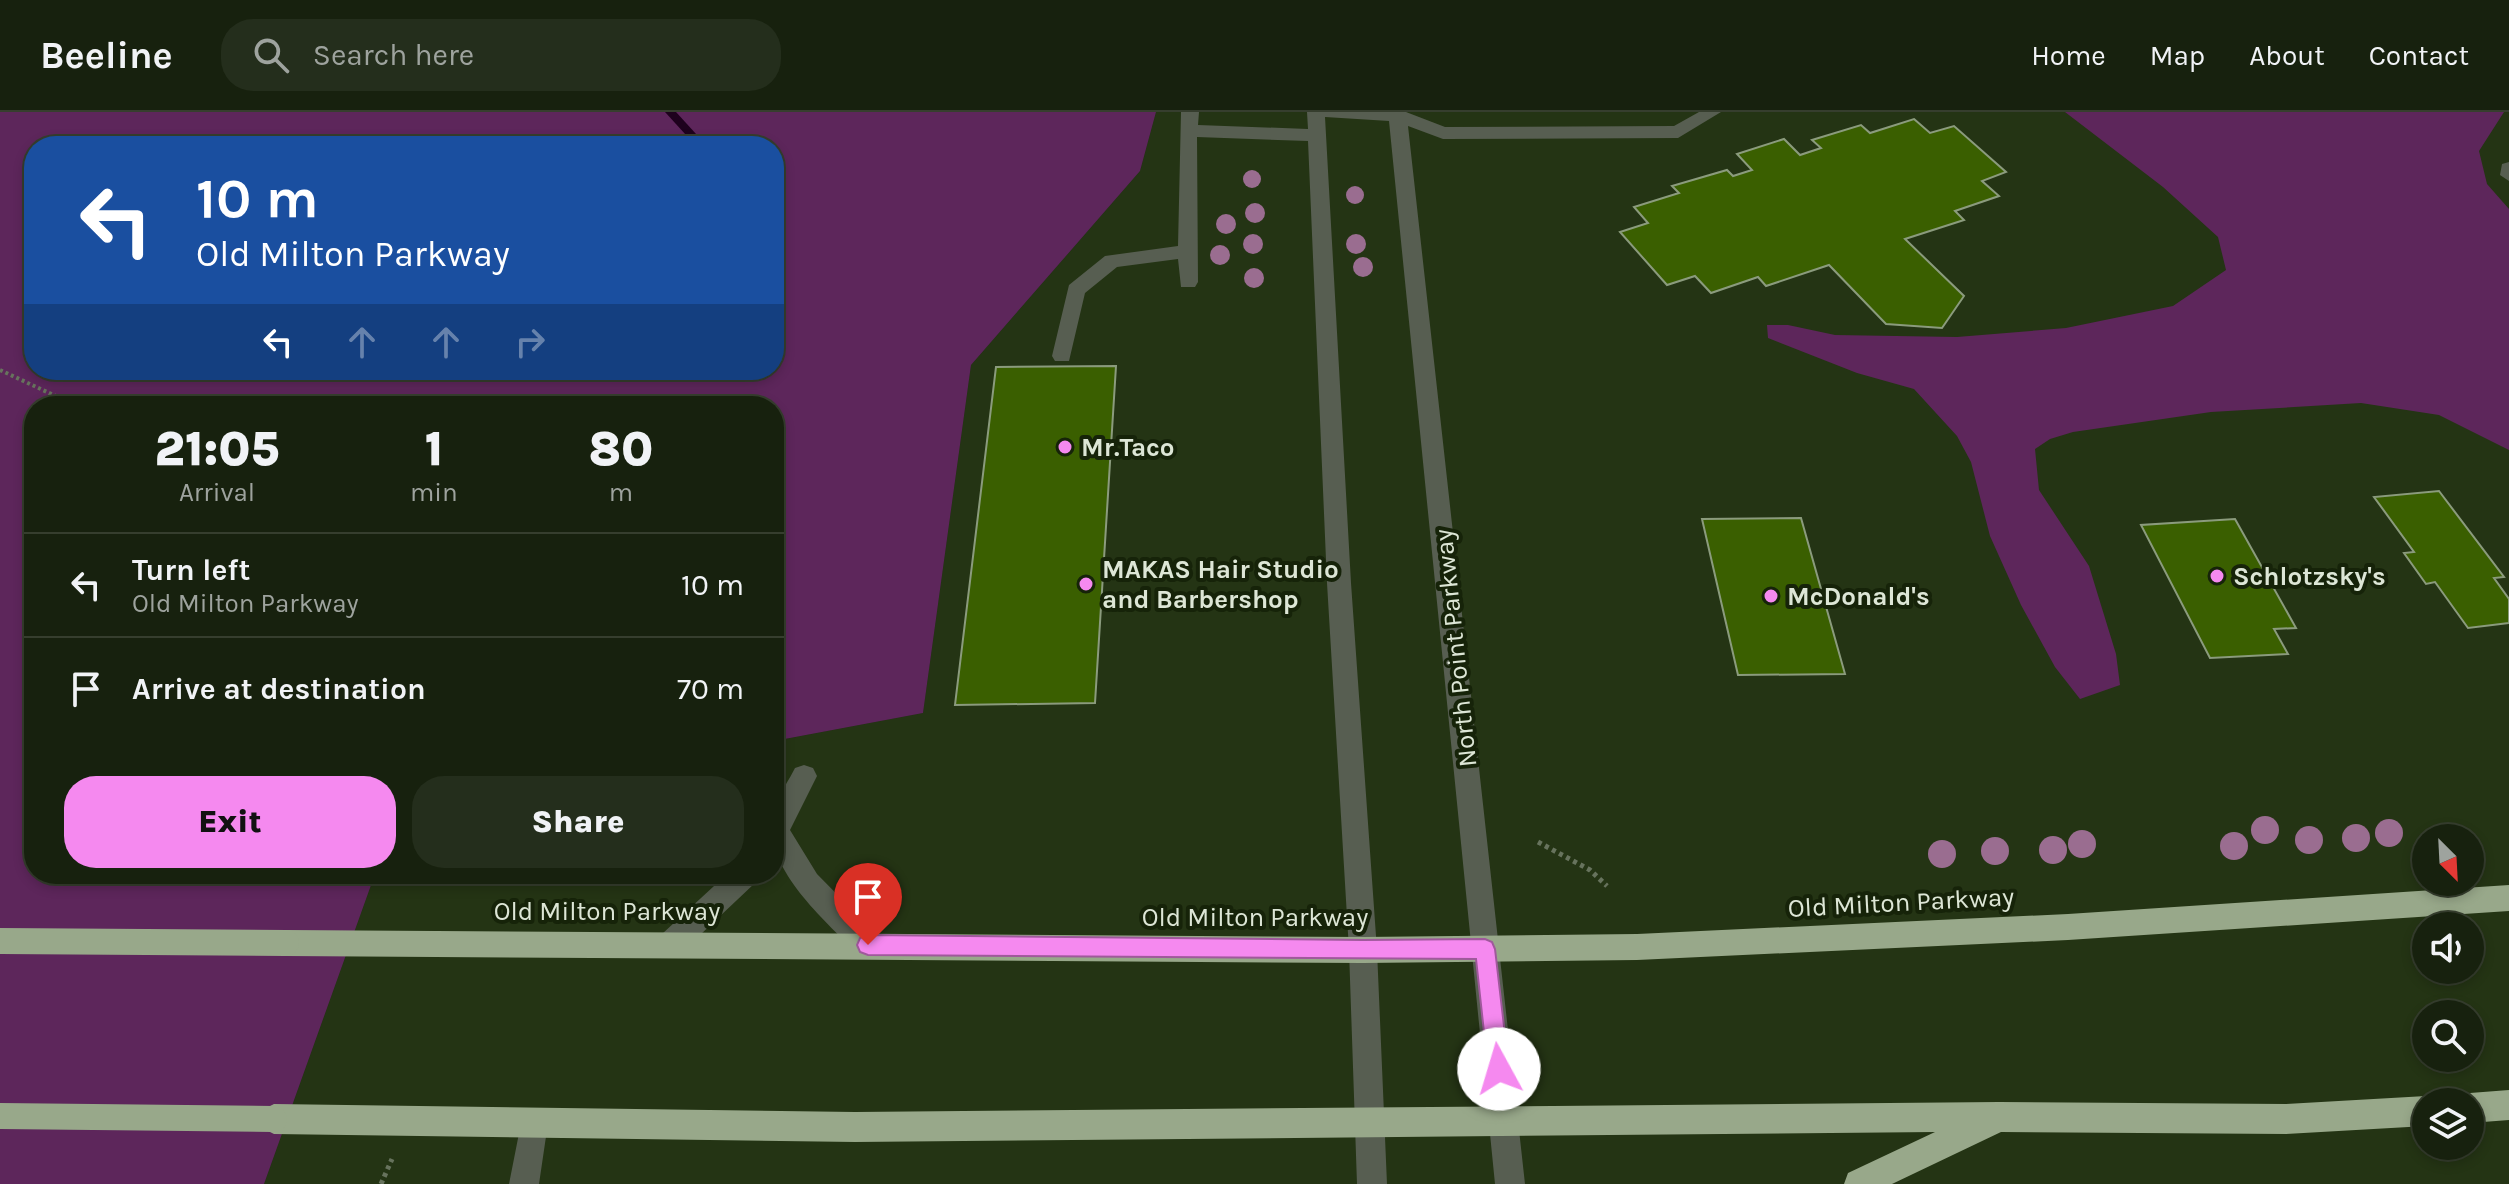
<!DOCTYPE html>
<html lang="en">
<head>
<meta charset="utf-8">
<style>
	body { margin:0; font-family:Karla,sans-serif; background:#242e1c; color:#f1f3f6; height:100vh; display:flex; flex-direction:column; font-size:30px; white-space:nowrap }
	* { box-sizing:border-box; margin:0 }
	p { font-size:26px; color:#9ea39e }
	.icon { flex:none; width:44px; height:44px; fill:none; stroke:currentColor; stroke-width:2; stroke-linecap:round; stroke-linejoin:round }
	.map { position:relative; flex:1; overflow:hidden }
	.sheet { position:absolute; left:24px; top:284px; width:760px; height:488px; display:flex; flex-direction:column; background:#17210e; border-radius:32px; box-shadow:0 4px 12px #0003,0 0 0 2px #363e2e }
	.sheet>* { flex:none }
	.banner { position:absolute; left:24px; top:24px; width:760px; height:244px; border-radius:32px; box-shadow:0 4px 12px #0003,0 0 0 2px #363e2e; background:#1a4fa0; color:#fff; overflow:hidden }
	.needle { width:52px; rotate:156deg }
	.tools { position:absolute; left:2412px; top:712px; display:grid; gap:16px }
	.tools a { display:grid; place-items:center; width:72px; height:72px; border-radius:50%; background:#17210e; box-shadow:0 4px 12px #0003,0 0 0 2px #363e2e; font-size:40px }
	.pin { position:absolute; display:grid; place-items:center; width:68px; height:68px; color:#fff; margin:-82px -34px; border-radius:50% 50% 50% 0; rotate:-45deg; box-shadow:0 0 8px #0007 }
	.pin .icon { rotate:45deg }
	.me { position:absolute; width:88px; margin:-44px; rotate:354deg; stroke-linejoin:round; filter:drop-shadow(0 0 6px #0008) }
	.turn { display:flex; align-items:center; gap:28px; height:168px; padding:0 40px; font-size:36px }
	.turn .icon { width:104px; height:104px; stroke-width:2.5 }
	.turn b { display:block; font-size:56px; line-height:68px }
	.lanes { display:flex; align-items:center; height:76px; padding:0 40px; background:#0003; justify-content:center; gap:40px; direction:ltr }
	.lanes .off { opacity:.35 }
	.eta { display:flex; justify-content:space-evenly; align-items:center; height:136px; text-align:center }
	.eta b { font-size:48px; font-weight:800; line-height:56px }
	.button { display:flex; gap:16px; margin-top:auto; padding:16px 40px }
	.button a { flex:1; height:92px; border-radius:32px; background:#f589ef; color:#111; font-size:32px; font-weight:800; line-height:92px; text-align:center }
	.button a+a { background:#242e1c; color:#f1f3f6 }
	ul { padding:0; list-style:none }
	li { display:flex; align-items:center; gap:24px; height:104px; padding:0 40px; border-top:2px solid #363e2e }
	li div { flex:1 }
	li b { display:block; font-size:30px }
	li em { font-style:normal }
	header { display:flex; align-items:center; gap:48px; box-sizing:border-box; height:112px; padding:0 40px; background:#17210e; border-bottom:2px solid #363e2e }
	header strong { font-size:38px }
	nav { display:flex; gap:44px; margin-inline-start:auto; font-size:28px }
	.search { width:560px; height:72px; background:#242e1c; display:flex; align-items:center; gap:20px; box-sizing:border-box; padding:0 28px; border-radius:32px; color:#9ea39e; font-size:30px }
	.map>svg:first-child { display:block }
	.built { fill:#243414; fill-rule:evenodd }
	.green { fill:#5d265b; fill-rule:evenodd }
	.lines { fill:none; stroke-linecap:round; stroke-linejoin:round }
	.stream { fill:#1e011d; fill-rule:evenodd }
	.building { fill:#3a5f00; stroke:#8b9b7d; stroke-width:2 }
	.path-far1 { stroke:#67735d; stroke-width:4; stroke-dasharray:3 3; stroke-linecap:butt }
	.path { stroke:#67735d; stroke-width:5; stroke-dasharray:4 4; stroke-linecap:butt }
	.minor { fill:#575e51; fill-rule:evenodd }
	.highway { fill:#98a88a; fill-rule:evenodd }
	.highway-bridge { stroke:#98a88a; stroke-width:26 }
	.tree { fill:#9a6d90 }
	.route { fill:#f589ef; stroke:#9f599b; stroke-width:2 }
	.poi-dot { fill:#f589ef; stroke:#162309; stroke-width:3 }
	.labels { text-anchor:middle; stroke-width:8; stroke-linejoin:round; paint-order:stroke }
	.poi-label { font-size:26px; font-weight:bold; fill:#dde6d6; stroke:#162309; text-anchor:start }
	.street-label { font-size:26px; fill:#dde6d6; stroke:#162309 }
</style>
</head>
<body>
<header>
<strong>Beeline</strong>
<div class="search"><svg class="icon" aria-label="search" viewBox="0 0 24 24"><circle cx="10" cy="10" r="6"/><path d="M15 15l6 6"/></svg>Search here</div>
<nav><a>Home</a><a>Map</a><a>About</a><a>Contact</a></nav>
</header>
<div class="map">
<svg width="2509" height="1072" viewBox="0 0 2509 1072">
	<rect width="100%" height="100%" fill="#1f2c13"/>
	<path class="built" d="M1156,0h1353v1072h-2245l111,-310h399v-133l149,-28 48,-348 169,-194zM2426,726h44v44h-44zM2426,814h44v44h-44zM2426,902h44v44h-44zM2426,990h44v44h-44z"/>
	<path class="green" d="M0,0h1156l-16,59 -169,194 -48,348 -149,28v-335h-740v468h341l-111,310h-264zM34,34h740v224h-740z
		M2065,0h439l-25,39 8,33 22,25v241l-70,-35 -78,-12 -150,9 -138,20 -23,7 -15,10 4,41 50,76 27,88 4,31 -40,14 -25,-32 -34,-62 -31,-69 -19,-74 -14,-26 -43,-47 -57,-16 -89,-35 -1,-13h21l47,10 122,2 109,-9 107,-22 53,-36 -8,-33 -55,-50z"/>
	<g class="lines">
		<path class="stream" d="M665,0h11l31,34h-11z"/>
	</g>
	<path class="building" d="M1914,7l16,14 24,-7 52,46 -24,9 17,15 -44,15 9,9 -59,19 59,57 -22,32 -56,-4 -57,-59 -63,21 -8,-9 -47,16 -16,-17 -28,9 -47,-53 28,-9 -14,-16 45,-14 -7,-7 55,-16 6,6 19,-6 -15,-16 47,-15 16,16 21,-7 -9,-8 49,-15 9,8z
		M1116,254l-21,337 -140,2 41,-338z
		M2439,379l65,86 -10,1 15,21v24l-41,5 -33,-46 -9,2 -22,-31 10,-1 -40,-55z
		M1801,406l44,156 -107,1 -36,-156z
		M2235,407l61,109 -22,1 14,25 -78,4 -69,-133z"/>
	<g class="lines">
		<path class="path-far1" d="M0,258l77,36"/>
		<path class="path" d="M1538,730l52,28 17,16
			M381,1072l11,-25"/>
		<path class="minor" d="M1181,0h18l-1,13 110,4 -1,-17h99l39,15 229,-1 25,-14h22l-43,26 -235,1 -35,-13 117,1058h-30l-106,-1063 -64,-4 26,466 26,367 10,234h-30l-8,-234 -22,-367 -19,-442 -111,-4 1,145 -3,5h-14l-3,-28 -61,8 -32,26 -16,68h-14l-3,-5 17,-71 36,-29 73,-10z
			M2509,50v19l-9,-6 2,-11z
			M804,653l9,3 4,8 -27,54 27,44 61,62 4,9 -4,9 -10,4 -10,-4c-34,-35 -103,-92 -83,-148 5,-13 14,-26 20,-38z
			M727,762h32l-4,9 -73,69 -10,4 -10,-4 -4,-9 4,-9z
			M533,996l10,5 5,10 -9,61h-30l14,-71z"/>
		<path class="highway" d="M2509,773v26l-441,29 -431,20 -274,3 -1077,-7 -10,-4 -4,-9 4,-9 10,-4 1077,7 274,-3 431,-20z
			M2509,978v30l-39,3v-21h-12l2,-4 10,-5z
			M2426,984l11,6h-11v24l-140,8 -285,-2 -109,52h-48l4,-11 87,-41 -1080,10 -581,-8 -10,-5 -5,-10 5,-10 10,-5 581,8 1144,-10 287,2z"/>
		<path class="highway-bridge" d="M0,829l286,2
			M0,1004l274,3"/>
	</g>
	<g class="tree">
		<circle cx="1252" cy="67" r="9"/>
		<circle cx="1355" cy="83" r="9"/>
		<circle cx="1255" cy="101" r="10"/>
		<circle cx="1226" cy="112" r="10"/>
		<circle cx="1253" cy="132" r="10"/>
		<circle cx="1356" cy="132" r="10"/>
		<circle cx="1220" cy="143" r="10"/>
		<circle cx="1363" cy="155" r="10"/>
		<circle cx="1254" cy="166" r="10"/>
		<circle cx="2265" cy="718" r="14"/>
		<circle cx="2389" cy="721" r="14"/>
		<circle cx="2356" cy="726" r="14"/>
		<circle cx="2309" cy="728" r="14"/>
		<circle cx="2082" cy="732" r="14"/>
		<circle cx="2234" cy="734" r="14"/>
		<circle cx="2053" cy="738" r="14"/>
		<circle cx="1995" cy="739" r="14"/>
		<circle cx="1942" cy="742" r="14"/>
	</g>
	<path class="route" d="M868,823l495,5 122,-1 7,3 3,7 14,120 -3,8 -7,3 -8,-3 -3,-8 -12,-110 -608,-4 -8,-3 -3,-7 3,-7z"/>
	<g class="poi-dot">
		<circle cx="1065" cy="335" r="8"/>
		<circle cx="2217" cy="464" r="8"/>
		<circle cx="1086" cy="472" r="8"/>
		<circle cx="1771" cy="484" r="8"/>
	</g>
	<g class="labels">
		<g class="poi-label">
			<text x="1081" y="344">Mr.Taco</text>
			<text x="1102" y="466">MAKAS Hair Studio<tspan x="1102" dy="30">and Barbershop</tspan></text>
			<text x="2233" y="473">Schlotzsky's</text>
			<text x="1787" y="493">McDonald's</text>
		</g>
		<g class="street-label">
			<text transform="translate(1455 536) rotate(-96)" y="9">North Point Parkway</text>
			<text transform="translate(1901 790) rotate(-3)" y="9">Old Milton Parkway</text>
			<text x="607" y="808">Old Milton Parkway</text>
			<text x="1255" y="814">Old Milton Parkway</text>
		</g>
	</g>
</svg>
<div class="tools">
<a><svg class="needle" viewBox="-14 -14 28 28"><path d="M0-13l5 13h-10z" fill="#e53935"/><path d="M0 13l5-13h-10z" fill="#9ea39e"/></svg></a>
<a><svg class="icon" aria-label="sound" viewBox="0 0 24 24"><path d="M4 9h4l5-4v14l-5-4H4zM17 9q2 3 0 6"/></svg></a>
<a><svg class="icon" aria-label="search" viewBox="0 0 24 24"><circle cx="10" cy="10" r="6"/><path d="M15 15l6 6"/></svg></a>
<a><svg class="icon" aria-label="layers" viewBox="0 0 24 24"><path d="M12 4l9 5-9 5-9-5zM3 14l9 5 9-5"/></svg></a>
</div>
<div class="pin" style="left:868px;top:833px;background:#d93025"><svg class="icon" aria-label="arrive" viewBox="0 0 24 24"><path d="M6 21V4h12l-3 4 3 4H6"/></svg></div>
<svg class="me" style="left:1499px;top:957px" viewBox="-20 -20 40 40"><circle r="19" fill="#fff"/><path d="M0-13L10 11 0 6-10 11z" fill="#f589ef"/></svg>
<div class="banner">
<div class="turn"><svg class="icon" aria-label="left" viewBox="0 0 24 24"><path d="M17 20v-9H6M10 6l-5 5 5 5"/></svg><div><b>10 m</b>Old Milton Parkway</div></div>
<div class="lanes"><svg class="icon" aria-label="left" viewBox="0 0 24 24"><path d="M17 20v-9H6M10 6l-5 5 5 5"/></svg><svg class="icon off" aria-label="ahead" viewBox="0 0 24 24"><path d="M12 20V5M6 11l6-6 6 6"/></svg><svg class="icon off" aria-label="ahead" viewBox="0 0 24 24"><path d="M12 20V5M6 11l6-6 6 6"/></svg><svg class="icon off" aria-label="right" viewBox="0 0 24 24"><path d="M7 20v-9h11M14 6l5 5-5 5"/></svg></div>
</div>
<section class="sheet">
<div class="eta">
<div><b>21:05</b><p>Arrival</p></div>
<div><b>1</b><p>min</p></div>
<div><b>80</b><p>m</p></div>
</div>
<ul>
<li><svg class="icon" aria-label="left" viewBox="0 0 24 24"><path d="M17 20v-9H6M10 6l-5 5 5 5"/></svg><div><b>Turn left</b><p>Old Milton Parkway</p></div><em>10 m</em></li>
<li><svg class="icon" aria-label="arrive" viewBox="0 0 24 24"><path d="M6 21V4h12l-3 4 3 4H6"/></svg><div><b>Arrive at destination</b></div><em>70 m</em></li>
</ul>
<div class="button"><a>Exit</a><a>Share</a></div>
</section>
</div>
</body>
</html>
